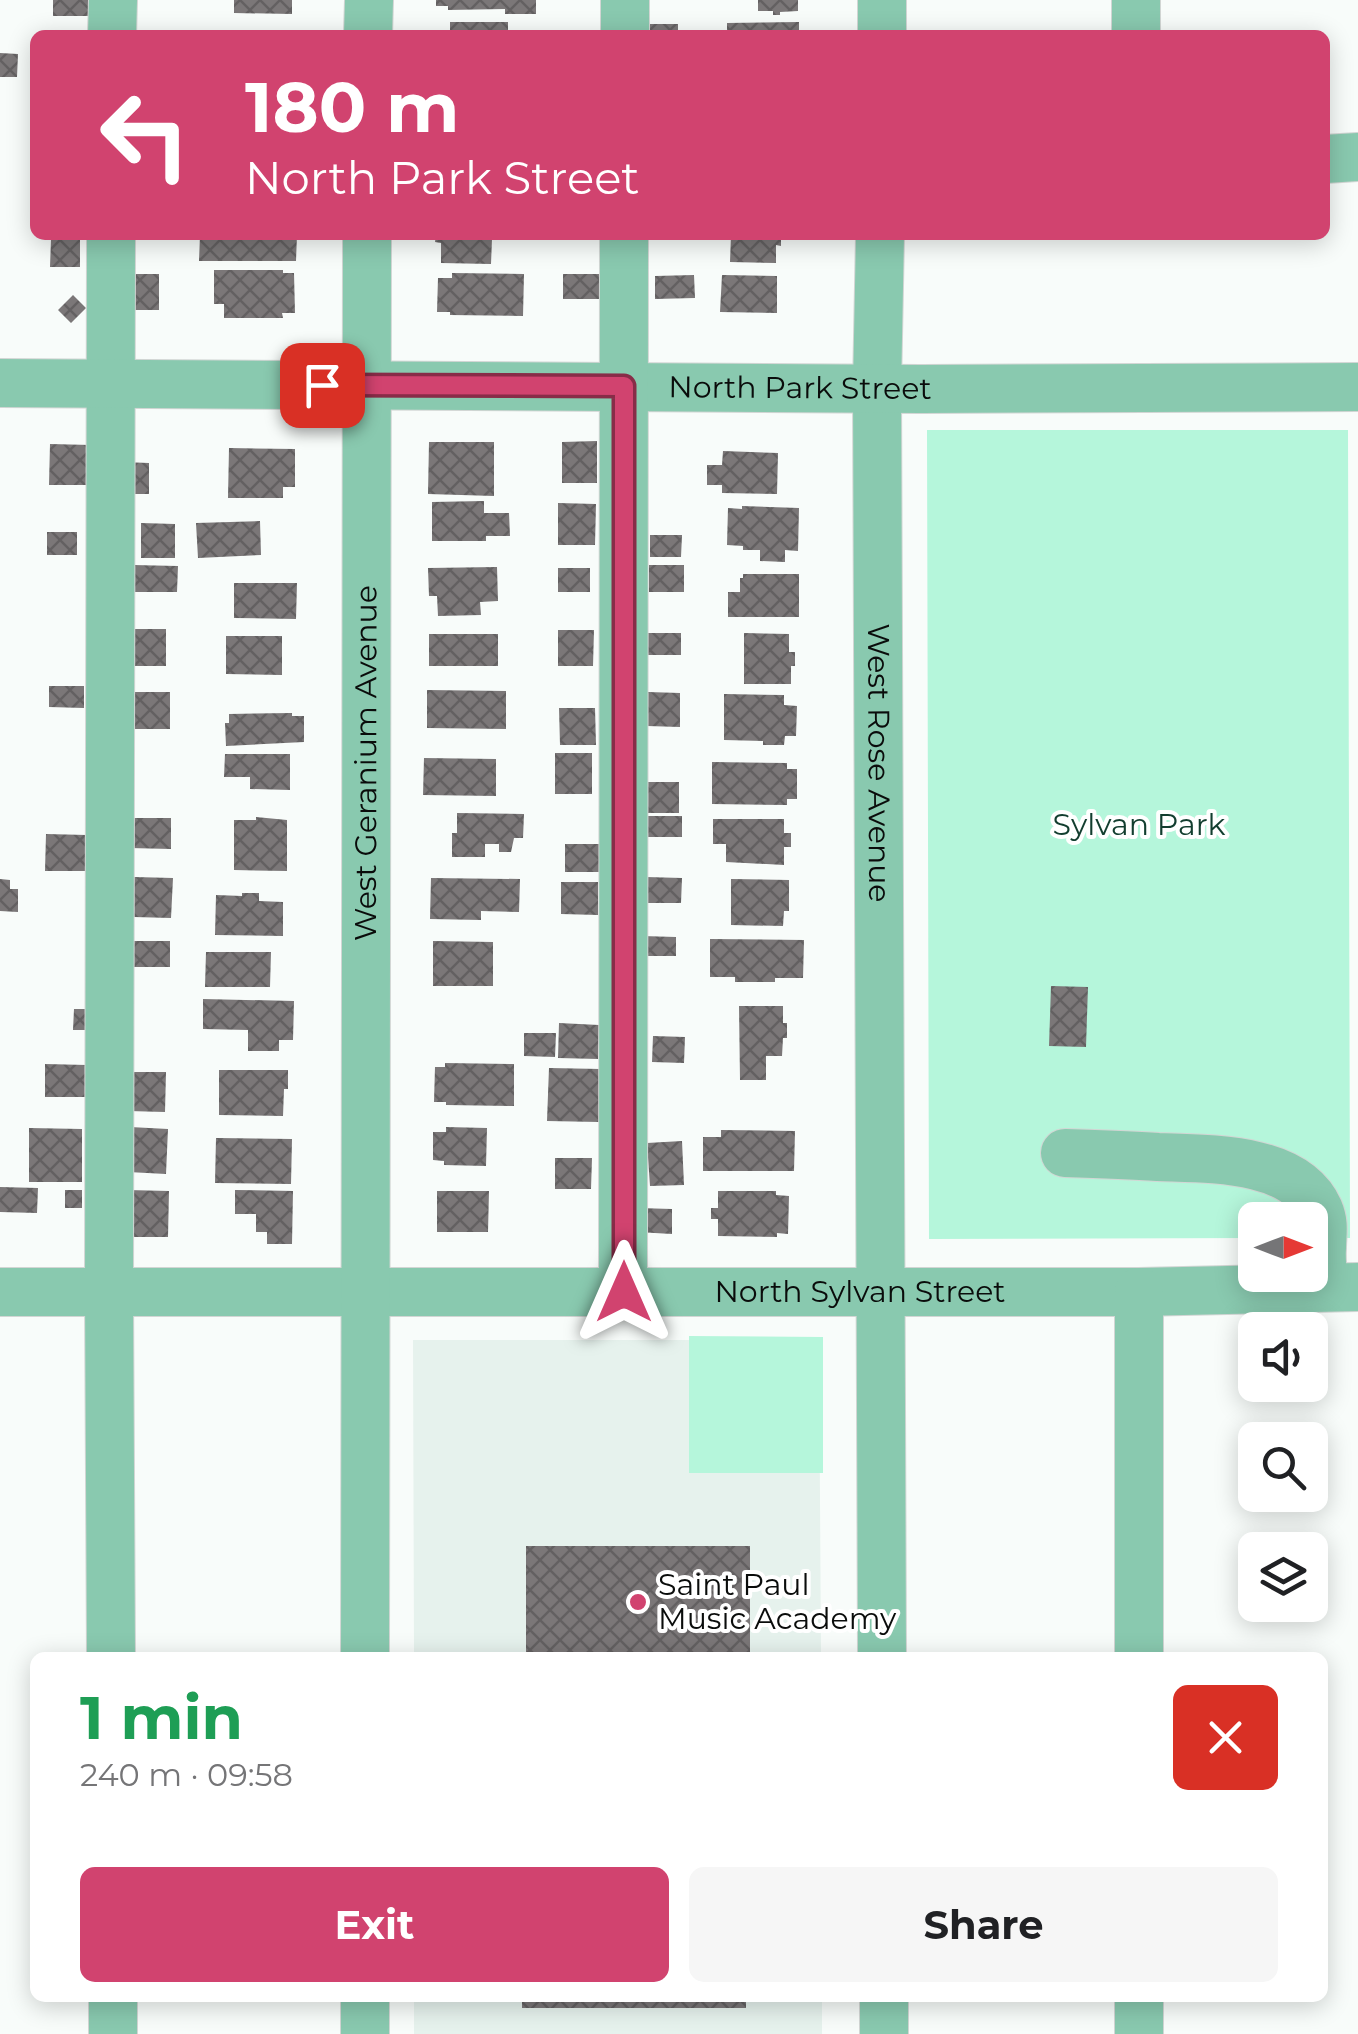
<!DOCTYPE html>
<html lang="en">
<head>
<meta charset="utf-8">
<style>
	body { margin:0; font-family:Montserrat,sans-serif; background:#f6f6f6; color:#202124; height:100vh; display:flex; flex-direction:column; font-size:38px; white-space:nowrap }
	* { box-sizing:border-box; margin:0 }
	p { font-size:32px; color:#757577 }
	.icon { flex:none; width:55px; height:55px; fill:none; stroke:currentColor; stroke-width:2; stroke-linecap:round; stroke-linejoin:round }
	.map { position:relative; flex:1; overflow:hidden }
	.side { position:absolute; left:30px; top:1652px; width:1298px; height:350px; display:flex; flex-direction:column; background:#fff; border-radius:15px; box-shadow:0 5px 25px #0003 }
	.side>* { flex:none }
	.hud { position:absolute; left:30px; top:30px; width:1300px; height:210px; border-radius:15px; box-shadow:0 5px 25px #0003; background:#d1436f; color:#fff; overflow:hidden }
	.needle { width:65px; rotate:90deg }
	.fabs { position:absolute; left:1238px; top:1202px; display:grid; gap:20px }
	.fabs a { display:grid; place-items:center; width:90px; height:90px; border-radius:15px; background:#fff; box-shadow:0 5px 25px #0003; font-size:50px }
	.pin { position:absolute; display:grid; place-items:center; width:85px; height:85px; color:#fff; margin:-42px; border-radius:20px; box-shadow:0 5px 15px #0006 }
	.me { position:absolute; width:110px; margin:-55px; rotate:0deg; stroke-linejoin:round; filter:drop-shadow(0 0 8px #0008) }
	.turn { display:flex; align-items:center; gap:35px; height:210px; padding:0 50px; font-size:45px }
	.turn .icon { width:130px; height:130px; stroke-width:2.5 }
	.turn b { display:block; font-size:70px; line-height:85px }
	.round { display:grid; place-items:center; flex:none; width:105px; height:105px; border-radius:15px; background:#f6f6f6 }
	.overview { display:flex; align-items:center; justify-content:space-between; height:170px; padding:0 50px }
	h1 { font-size:60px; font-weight:700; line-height:75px; color:#1e9e55 }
	.action { display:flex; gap:20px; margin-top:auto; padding:20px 50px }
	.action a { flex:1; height:115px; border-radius:15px; background:#d1436f; color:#fff; font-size:40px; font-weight:700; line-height:115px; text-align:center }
	.action a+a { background:#f6f6f6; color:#202124 }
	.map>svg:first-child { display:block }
	.built { fill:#e6f2ed }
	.park { fill:#b5f6db }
	.building { fill:url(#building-cross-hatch) }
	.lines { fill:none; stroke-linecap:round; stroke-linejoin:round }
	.minor-casing { stroke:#d2d6d4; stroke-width:50 }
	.minor { stroke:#89c9af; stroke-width:48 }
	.route-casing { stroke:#882c48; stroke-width:25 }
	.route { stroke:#d1436f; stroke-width:18 }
	.poi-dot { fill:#d1436f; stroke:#fff; stroke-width:4 }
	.labels { text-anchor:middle; stroke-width:8; stroke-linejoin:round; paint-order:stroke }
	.street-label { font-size:30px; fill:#0a0c0b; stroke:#fff }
	.park-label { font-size:30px; fill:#123e2f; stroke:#fff }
	.poi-label { font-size:30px; fill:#0a0c0b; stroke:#fff; text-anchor:start }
</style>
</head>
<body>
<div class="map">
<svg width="1358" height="2034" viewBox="0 0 1358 2034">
	<defs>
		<pattern id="building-cross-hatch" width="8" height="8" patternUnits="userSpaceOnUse" patternTransform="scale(2.5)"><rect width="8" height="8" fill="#7b7778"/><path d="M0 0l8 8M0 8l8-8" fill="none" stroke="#636061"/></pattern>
	</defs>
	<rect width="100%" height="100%" fill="#f8fcfa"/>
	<path class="built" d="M413,1340h406l2,317h-407z
		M414,1998h408v36h-408z"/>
	<path class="park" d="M927,430h421l2,808h-40v-18h-55v18l-326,1z
		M689,1336l134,1v136h-134z"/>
	<path class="building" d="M53,0h42v16h-42z
		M234,0h58v14l-58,-1z
		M436,0h100v14h-31v-5l-57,1v-4h-12z
		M758,0h40v11l-18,1v3h-7v-4h-15z
		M450,22h58v8h9v5h-67z
		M799,22v13h-72v-12z
		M643,24h35v11h-35z
		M0,53l18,1 -1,23h-17z
		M200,235h97l-1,26h-97z
		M436,235h63v4h-7l-1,25 -50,-1v-20l-6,-1z
		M731,235h50v11l-5,-1v18l-46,-1z
		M51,239l29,1v27h-30z
		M214,270h69v3h11l1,40h-13l1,5h-59v-14h-10z
		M452,273l72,1 -1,42 -73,-1v-3h-13l1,-34h14z
		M125,274h34v36h-34z
		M563,274h37v25h-37z
		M694,275l1,23 -40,1v-23z
		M722,275l55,1v37l-57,-1z
		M73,295l13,13 -15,15 -13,-13z
		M597,441v42h-35v-41z
		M429,442h65v54l-66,-2z
		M50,444l41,1 -1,40h-41z
		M229,448l66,1v38h-12v11h-55z
		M723,451l55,2 -1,41 -55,-1v-8h-15v-20h15z
		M122,462l27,1v31h-27z
		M484,501v12h25l1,23h-24v5h-54v-39z
		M558,503l38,1 -1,41h-37z
		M742,506l57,2 -1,43 -13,-1v12l-25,-1v-11h-17v-4l-16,-1 1,-37 14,1z
		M260,521l1,34 -63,3 -2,-35z
		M141,523l34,1v34h-34z
		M47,532h30v23h-30z
		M650,535h32l-1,22h-31z
		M133,565l45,1 -1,26h-45z
		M649,565h35v27h-35z
		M497,567l1,34 -18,1 1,13 -43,1 -1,-20h-8l-1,-28z
		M558,568h32v24h-32z
		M743,574h56v43h-71v-25h12v-14h3z
		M234,583h63l-1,36 -62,-1z
		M130,629h36v37h-36z
		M558,630h36l-1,36h-35z
		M648,633h33v22h-33z
		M744,633l45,1v18h6v14h-4v18h-47z
		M429,634h69v32h-69z
		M226,636h56v39l-56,-1z
		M49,686h35v22l-35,-1z
		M427,690l79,1v38l-79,-1z
		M130,692h40v37h-40z
		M648,692l32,1v34l-33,-1z
		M724,694l60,1v10l13,1 -1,30h-11l-1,9h-21v-4l-39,-1z
		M559,708h36l1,37h-36z
		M292,713v3h12v26l-78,4 -1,-23h4v-9z
		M555,753h37v41h-37z
		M225,754h65v36l-40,-1v-12h-26z
		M424,758l72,1v37l-73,-1z
		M712,762l75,1v6h10v30h-10v6l-75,-1z
		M643,782h36v31h-36z
		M457,813l67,1 -1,24h-9l-3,14h-12v-8h-14v13h-33v-24h5z
		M647,816h35v21h-35z
		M256,817l31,3v51l-53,-1v-50h22z
		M130,818h41v31l-42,-1z
		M713,819h71v14h7v14h-7v18l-58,-3v-18h-13z
		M46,834l41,1v36h-42z
		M565,844h36v28h-36z
		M134,877l39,1 -2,40 -37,-1z
		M646,877l36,1 -1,25h-36z
		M431,878l89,1 -1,33 -38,-1v9l-51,-1z
		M0,879l10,1v9h8v23l-18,-1z
		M731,879l58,1v31h-5l-1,15 -52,-1z
		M561,882h37v33l-37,-1z
		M242,893h17v8l24,1v34l-68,-1 1,-40 26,1z
		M642,936l34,1v19h-34z
		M710,939l94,1 -1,38h-28v4h-40v-5h-25z
		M132,941h38v26h-38z
		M433,941l60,1v44h-60z
		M206,952h65l-1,35h-65z
		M1051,986l37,1 -2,60 -37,-1z
		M203,999l91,2 -1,39h-14v11h-31v-21l-45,-1z
		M739,1006h44v17h4v15h-4l-1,18h-16v24h-26z
		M74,1009h17v21h-18z
		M559,1023l40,2 -1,34 -40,-1z
		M524,1033h32l-1,24 -31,-1z
		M653,1036l32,1 -1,26 -32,-1z
		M445,1063l69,1v42l-68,-1v-3h-12l1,-35h10z
		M45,1064l42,1v32h-42z
		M549,1068l52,1 -2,53 -52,-1z
		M219,1070h69v19h-4l-1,27 -64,-1z
		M129,1072h37l-1,40 -37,-1z
		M130,1127l38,2 -2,45 -38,-2z
		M446,1127l41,1 -1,38 -42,-1v-4l-11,-1v-28h13z
		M29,1128l53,1v53h-53z
		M721,1130l74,1 -1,40h-91v-34h18z
		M216,1138l76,1 -1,45 -76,-1z
		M682,1141l2,44 -34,1 -3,-43z
		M555,1158h37l-1,31h-36z
		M0,1187l38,1 -1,25 -37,-1z
		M65,1190h17v18h-17z
		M127,1190l42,1 -1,46h-41z
		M235,1190l58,1 -1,53h-25v-12h-11v-18h-21z
		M437,1191h52l-1,41h-51z
		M718,1191h58v4l13,1 -1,38 -11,-1v4l-59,-1v-17h-7v-11h7z
		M638,1208l34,1v25l-35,-2z
		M526,1546h224v112h-224z
		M522,1998h224v10h-224z"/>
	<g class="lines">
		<defs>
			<g id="minor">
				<path d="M112,35l1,-35"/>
				<path d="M368,35l1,-35"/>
				<path d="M625,35v-35"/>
				<path d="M882,35v-35"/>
				<path d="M1136,35v-35"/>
				<path d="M1325,159l33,-2"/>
				<path d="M111,235l-2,1057 2,366"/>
				<path id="s1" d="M880,235l-3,153 5,1270"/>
				<path id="s2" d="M0,383l921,6 437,-2"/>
				<path d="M1065,1153c31,1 62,2 93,4 50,2 137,-1 161,53 6,14 3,24 3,38 -1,13 1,26 2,39"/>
				<path id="s3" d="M0,1292h1139l219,-5"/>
				<path d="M623,1292l1,-1057"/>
				<path id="s4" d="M365,1658l2,-1423"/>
				<path d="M1139,1658v-366"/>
				<path d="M113,1998v36"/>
				<path d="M884,1998v36"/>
				<path d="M365,2034v-36"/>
				<path d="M1139,2034v-36"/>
			</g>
		</defs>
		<use href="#minor" class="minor-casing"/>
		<use href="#minor" class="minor"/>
	</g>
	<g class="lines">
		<defs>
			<path id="route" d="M322,385l302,1v906"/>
		</defs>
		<use href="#route" class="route-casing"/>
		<use href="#route" class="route"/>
	</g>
	<circle class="poi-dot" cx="638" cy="1602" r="10"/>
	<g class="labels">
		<g class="street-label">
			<text dy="10" stroke="none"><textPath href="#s2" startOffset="800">North Park Street</textPath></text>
			<text dy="10" stroke="none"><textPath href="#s4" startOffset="895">West Geranium Avenue</textPath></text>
			<text dy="10" stroke="none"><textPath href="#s1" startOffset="528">West Rose Avenue</textPath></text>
			<text dy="10" stroke="none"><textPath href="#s3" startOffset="860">North Sylvan Street</textPath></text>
		</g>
		<g class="park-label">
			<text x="1139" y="835">Sylvan Park</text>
		</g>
		<g class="poi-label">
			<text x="658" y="1595">Saint Paul<tspan x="658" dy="34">Music Academy</tspan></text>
		</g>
	</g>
</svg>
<div class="fabs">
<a><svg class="needle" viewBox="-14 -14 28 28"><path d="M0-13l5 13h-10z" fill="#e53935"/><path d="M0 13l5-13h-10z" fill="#757577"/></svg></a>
<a><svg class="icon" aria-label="sound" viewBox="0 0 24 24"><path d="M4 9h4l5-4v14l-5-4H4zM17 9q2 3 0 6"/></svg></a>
<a><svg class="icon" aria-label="search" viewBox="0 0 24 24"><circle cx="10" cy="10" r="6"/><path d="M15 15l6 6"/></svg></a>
<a><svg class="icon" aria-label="layers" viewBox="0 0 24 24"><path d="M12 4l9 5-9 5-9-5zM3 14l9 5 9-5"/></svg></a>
</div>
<div class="pin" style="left:322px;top:385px;background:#d93025"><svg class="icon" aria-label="arrive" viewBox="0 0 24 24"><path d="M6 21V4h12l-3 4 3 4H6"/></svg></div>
<svg class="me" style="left:624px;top:1292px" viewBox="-20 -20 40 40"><path d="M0-17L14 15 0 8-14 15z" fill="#d1436f" stroke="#fff" stroke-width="4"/></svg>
<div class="hud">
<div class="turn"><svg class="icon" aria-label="left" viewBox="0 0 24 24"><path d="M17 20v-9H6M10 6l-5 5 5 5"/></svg><div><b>180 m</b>North Park Street</div></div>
</div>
<section class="side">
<div class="overview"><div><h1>1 min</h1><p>240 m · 09:58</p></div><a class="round" style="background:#d93025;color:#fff"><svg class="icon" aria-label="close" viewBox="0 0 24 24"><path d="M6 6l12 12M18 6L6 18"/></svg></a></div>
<div class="action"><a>Exit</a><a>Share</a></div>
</section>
</div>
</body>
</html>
